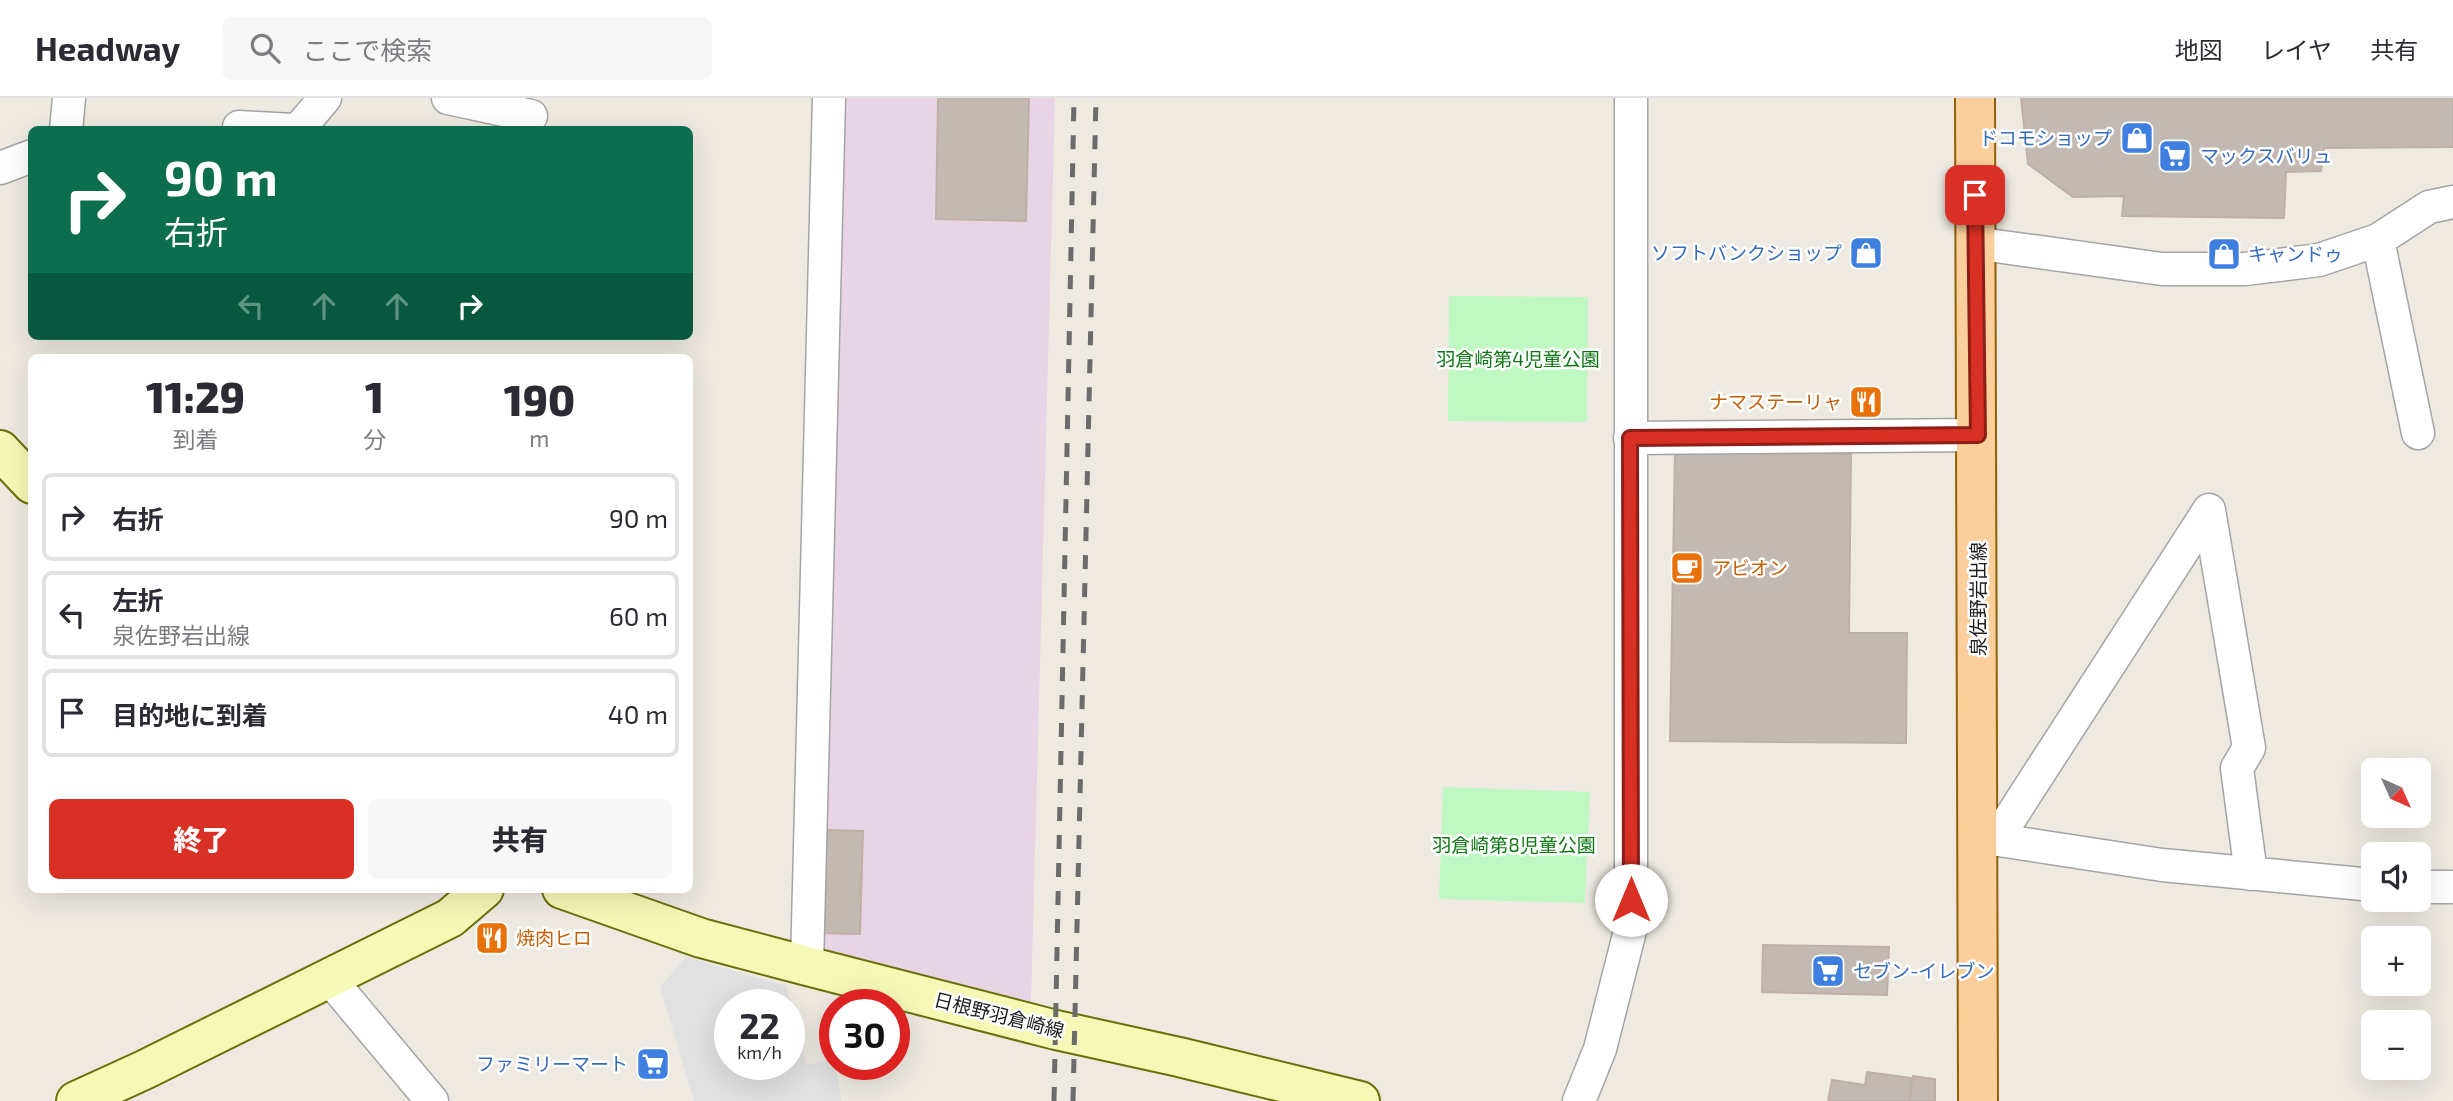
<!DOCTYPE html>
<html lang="ja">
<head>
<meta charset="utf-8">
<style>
	body { margin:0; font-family:"Exo 2","Noto Sans JP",sans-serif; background:#f7f7f7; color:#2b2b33; height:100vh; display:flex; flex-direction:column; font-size:26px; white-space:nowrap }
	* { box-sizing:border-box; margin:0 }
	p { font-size:23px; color:#7c7c81 }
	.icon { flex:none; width:38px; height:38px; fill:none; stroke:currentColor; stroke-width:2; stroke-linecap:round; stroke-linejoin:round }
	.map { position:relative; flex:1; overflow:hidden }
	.sheet { position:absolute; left:28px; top:256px; width:665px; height:539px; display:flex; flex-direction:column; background:#fff; border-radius:10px; box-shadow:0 7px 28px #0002 }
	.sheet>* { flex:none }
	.top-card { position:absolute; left:28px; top:28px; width:665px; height:214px; border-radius:10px; box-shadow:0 7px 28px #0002; background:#0b6e4f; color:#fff; overflow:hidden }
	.needle { width:46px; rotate:135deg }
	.buttons { position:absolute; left:2361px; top:660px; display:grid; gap:14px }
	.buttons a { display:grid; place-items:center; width:70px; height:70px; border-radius:10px; background:#fff; box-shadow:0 7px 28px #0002; font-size:35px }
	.speed { position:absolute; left:714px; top:891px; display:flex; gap:14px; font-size:35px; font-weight:700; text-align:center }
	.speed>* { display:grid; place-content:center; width:91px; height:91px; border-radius:50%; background:#fff; box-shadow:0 7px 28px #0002; line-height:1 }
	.speed small { font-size:18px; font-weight:400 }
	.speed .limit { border:10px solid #d22; background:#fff; color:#111 }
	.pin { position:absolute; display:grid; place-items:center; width:60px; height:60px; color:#fff; margin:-30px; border-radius:14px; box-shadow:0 4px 10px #0006 }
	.me { position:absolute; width:77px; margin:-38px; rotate:0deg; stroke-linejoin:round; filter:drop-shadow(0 0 5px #0008) }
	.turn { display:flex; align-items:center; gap:24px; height:147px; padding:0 21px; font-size:32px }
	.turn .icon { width:91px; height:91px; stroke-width:2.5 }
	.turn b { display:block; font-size:49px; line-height:60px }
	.lanes { display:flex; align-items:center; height:66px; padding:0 21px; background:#0003; justify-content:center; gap:35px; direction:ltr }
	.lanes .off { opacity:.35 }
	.eta { display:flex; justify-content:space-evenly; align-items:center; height:119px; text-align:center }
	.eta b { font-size:42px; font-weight:800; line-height:49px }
	.cta { display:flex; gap:14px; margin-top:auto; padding:14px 21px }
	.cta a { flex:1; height:80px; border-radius:10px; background:#d93025; color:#fff; font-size:28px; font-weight:800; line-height:80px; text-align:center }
	.cta a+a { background:#f7f7f7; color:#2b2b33 }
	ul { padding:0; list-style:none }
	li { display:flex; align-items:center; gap:21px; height:88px; margin:0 14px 10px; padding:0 7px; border:4px solid #e1e1e2; border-radius:10px }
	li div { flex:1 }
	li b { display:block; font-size:26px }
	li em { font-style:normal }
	header { display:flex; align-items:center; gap:42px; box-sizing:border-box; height:98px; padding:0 35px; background:#fff; border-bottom:2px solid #e1e1e2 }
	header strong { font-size:33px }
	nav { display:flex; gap:38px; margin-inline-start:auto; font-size:24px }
	.search { width:490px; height:63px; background:#f7f7f7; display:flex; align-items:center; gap:18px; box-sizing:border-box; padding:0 24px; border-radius:10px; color:#7c7c81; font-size:26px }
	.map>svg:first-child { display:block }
	.industrial { fill:#e7d4e4 }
	.park { fill:#bff8c2 }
	.parking { fill:#e1e1e1; fill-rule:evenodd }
	.building { fill:#c2b9b2; stroke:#bfb0a5; stroke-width:2 }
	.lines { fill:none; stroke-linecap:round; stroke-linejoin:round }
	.street-casing { stroke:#a4a4a4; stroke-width:35 }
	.secondary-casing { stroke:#687007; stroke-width:42 }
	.primary-casing { stroke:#925f03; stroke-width:42 }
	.street { stroke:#fff; stroke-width:32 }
	.secondary { stroke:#f6f8b6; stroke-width:38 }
	.primary { stroke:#facf9b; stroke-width:38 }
	.rail { stroke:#6b6b6b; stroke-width:5; stroke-dasharray:14 14; stroke-linecap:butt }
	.route-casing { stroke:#8d1f18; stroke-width:18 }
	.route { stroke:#d93025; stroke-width:12 }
	.labels { text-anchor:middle; stroke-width:5; stroke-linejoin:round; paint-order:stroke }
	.shop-label { font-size:19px; fill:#366cbe; stroke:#fff; text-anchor:end }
	.park-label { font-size:19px; fill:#0d7813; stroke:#fff }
	.food-label { font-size:19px; fill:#c56008; stroke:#fff; text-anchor:start }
	.street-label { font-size:19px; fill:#1d1d1d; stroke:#fff }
</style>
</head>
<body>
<header>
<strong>Headway</strong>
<div class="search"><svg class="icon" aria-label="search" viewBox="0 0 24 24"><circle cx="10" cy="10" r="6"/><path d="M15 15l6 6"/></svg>ここで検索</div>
<nav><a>地図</a><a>レイヤ</a><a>共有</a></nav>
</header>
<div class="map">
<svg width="2453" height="1003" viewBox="0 0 2453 1003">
	<rect width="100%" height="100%" fill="#eeeae2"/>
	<path class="industrial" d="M841,0h214l-24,904 -201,-50 -13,-13z"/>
	<path class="park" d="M1449,198l139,1 -1,125 -139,-1z
		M1443,689l147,5 -5,111 -146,-4z"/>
	<path class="parking" d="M686,859l100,29 20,79 29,-6 6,42h-147l-34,-114zM730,906h59v60h-59z"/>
	<path class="building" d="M938,0h91l-3,123 -90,-2z
		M2021,0h432v49l-129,1 -3,23 -35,1 -2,46 -162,-2 2,-20 -51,1 -45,-33z
		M1675,354l176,2 -2,179h58l-1,110 -236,-2z
		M824,732l39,1 -3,103 -40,-1z
		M1763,847l126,2 -2,48 -125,-3z
		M1867,974l45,6 -3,23h-81l4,-21 33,5z
		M1913,978l22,3v22h-26z"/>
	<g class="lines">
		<defs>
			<path id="street" d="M448,0l83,18
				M239,29l54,3
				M66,32l3,-32
				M298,32l27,-32
				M0,70l32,-12
				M2378,142l40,193
				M1974,145l188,26h83l74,-9 59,-20 51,-33 24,-5
				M1630,340l348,-3
				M1979,739l183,28 211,20
				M1996,742l213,-330 40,238 -12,20 14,106
				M2418,789h35
				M807,868l22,-868
				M329,880l103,123
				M1579,1003l21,-52 31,-122v-829"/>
			<path id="secondary" d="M0,352l32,34
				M562,791l139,49 106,28 249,64 123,27 181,44
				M76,1003l68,-31 306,-152 34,-29"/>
			<path id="primary" d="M1975,0l3,1003"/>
		</defs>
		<use href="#street" class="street-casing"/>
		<use href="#secondary" class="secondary-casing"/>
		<use href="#primary" class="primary-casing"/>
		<use href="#street" class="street"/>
		<use href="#secondary" class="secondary"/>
		<use href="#primary" class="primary"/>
		<path class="rail" d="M1054,1003l20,-1003
			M1073,1003l23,-1003"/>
	</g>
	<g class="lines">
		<defs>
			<path id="route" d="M1631,802l-1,-462 348,-3 -3,-240"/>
		</defs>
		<use href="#route" class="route-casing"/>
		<use href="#route" class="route"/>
	</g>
	<defs>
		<symbol id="shop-square" viewBox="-11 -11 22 22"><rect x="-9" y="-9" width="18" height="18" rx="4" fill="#3f7fe0" stroke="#fff"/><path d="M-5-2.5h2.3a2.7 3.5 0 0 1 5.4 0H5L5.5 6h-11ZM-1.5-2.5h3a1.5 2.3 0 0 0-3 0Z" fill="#fff"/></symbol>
		<symbol id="supermarket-square" viewBox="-11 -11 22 22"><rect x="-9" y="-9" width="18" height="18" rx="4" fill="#3f7fe0" stroke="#fff"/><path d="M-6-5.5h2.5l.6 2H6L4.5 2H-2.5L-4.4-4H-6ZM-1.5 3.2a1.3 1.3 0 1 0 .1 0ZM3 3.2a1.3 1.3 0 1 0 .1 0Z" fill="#fff"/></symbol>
		<symbol id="restaurant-square" viewBox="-11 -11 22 22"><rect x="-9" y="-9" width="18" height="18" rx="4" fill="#e8710a" stroke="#fff"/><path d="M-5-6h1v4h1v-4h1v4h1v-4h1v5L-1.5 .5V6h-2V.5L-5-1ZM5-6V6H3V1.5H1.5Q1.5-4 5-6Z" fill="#fff"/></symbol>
		<symbol id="cafe-square" viewBox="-11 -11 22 22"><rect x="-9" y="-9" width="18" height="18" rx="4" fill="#e8710a" stroke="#fff"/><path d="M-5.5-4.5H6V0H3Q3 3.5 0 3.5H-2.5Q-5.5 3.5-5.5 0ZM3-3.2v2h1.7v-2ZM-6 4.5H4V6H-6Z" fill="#fff"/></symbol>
	</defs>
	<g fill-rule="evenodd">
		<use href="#shop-square" x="2118" y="21" width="38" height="38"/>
		<use href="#supermarket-square" x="2156" y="39" width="38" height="38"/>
		<use href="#shop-square" x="1847" y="136" width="38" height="38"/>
		<use href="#shop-square" x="2205" y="137" width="38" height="38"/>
		<use href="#restaurant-square" x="1847" y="285" width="38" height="38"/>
		<use href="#cafe-square" x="1668" y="451" width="38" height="38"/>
		<use href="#restaurant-square" x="473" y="821" width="38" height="38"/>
		<use href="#supermarket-square" x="1809" y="854" width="38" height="38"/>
		<use href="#supermarket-square" x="634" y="947" width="38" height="38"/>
	</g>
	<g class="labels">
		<g class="shop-label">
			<text x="2112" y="47">ドコモショップ</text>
			<text x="2200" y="65" text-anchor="start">マックスバリュ</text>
			<text x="1842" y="162">ソフトバンクショップ</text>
			<text x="2248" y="163" text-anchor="start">キャンドゥ</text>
			<text x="1853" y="880" text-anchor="start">セブン-イレブン</text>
			<text x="628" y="973">ファミリーマート</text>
		</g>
		<g class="park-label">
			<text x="1518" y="268">羽倉崎第4児童公園</text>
			<text x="1514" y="754">羽倉崎第8児童公園</text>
		</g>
		<g class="food-label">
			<text x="1842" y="311" text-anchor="end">ナマステーリャ</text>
			<text x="1712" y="477">アビオン</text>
			<text x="516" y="847">焼肉ヒロ</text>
		</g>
		<g class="street-label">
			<text transform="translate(1978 501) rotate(-90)" y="7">泉佐野岩出線</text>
			<text transform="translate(999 917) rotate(14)" y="7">日根野羽倉崎線</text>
		</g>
	</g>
</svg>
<div class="buttons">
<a><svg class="needle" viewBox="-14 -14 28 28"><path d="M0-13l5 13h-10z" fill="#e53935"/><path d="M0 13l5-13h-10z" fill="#7c7c81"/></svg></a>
<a><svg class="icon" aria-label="sound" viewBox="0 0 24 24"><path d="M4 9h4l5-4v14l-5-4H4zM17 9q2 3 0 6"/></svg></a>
<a>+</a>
<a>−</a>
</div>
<div class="speed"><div>22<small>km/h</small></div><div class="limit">30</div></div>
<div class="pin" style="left:1975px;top:97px;background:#d93025"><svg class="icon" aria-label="arrive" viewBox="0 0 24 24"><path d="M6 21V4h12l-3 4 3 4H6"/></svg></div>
<svg class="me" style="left:1631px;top:802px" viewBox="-20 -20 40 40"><circle r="19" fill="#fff"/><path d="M0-13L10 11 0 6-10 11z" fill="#d93025"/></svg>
<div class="top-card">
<div class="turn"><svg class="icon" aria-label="right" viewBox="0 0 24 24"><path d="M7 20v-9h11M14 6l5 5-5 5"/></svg><div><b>90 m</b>右折</div></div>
<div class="lanes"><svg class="icon off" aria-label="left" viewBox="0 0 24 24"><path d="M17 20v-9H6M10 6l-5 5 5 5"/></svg><svg class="icon off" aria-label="ahead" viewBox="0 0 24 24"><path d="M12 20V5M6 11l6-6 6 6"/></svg><svg class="icon off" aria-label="ahead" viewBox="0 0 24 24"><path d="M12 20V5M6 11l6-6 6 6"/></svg><svg class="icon" aria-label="right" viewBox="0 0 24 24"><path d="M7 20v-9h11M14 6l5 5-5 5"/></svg></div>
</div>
<section class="sheet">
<div class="eta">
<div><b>11:29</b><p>到着</p></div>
<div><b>1</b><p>分</p></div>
<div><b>190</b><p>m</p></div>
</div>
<ul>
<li><svg class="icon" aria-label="right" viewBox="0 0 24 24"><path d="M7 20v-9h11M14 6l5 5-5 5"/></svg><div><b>右折</b></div><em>90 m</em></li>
<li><svg class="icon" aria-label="left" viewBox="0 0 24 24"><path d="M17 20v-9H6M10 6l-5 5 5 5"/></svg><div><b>左折</b><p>泉佐野岩出線</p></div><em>60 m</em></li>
<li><svg class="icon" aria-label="arrive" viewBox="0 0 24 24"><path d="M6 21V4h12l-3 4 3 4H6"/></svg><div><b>目的地に到着</b></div><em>40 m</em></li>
</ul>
<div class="cta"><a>終了</a><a>共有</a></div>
</section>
</div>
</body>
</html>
